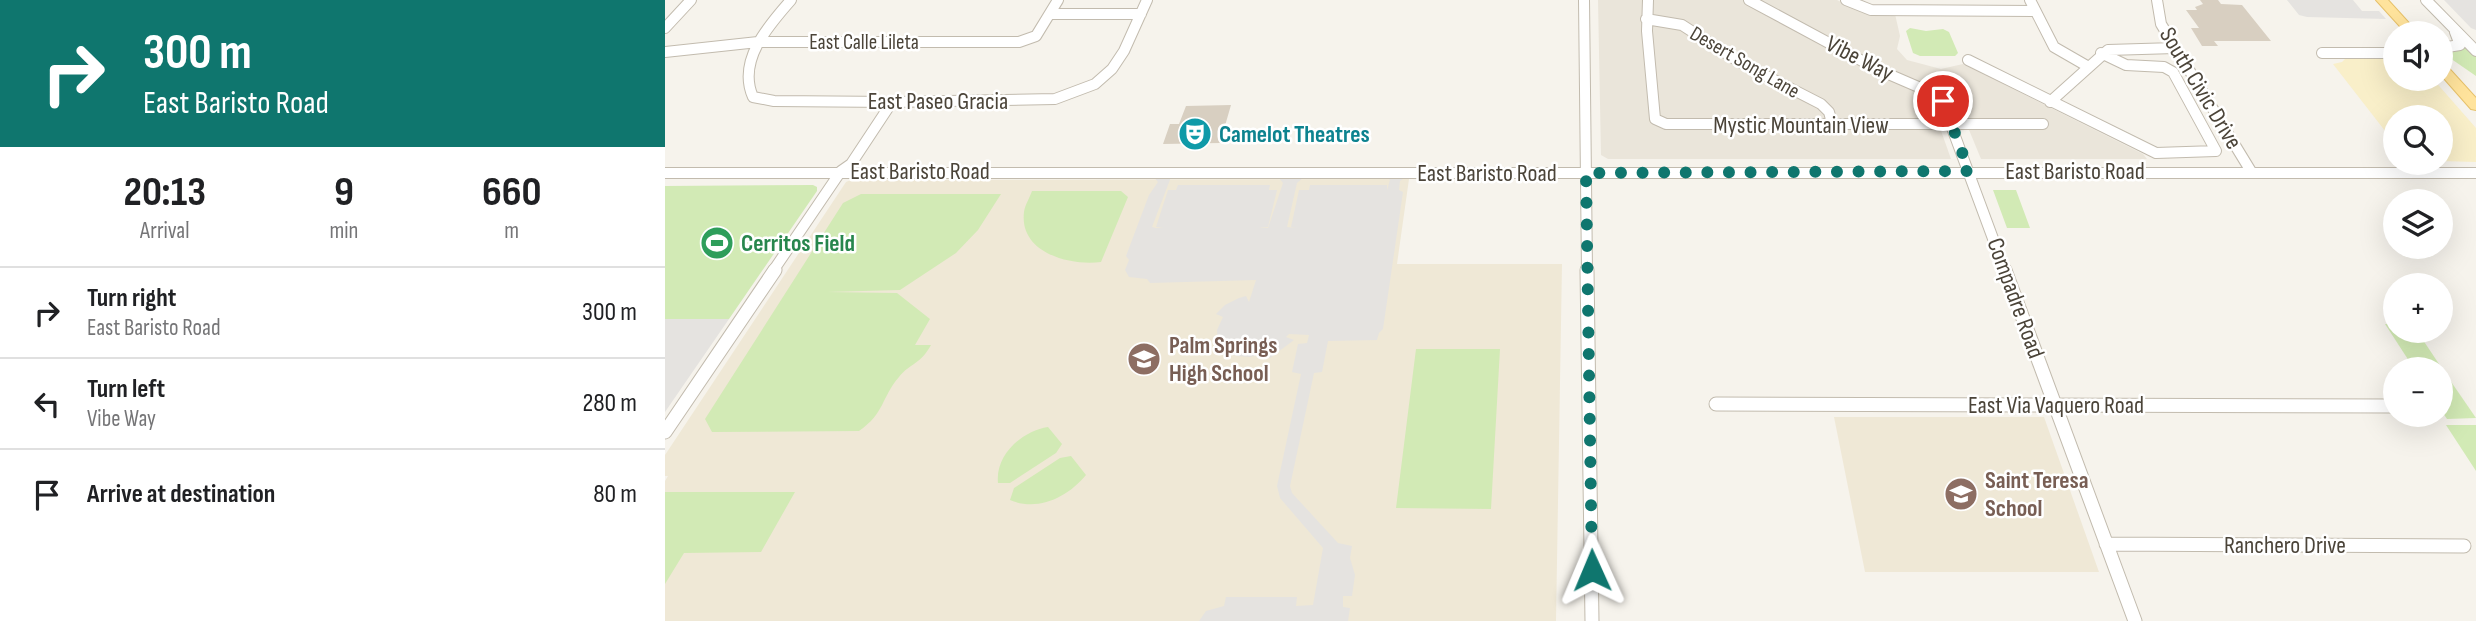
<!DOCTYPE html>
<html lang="en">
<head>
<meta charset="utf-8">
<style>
	body { margin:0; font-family:"Sofia Sans Condensed",sans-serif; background:#f2f2f2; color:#202124; height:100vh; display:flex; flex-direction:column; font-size:26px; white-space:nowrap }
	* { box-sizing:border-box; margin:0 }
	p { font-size:23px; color:#757577 }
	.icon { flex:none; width:38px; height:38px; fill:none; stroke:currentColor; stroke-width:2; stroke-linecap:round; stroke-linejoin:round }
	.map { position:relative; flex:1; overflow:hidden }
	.drawer { display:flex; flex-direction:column; background:#fff; width:665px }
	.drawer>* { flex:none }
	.banner { background:#0f766e; color:#fff; overflow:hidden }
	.tools { position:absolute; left:1718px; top:21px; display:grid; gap:14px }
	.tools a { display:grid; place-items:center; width:70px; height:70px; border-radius:50%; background:#fff; box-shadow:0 7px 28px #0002; font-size:35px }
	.pin { position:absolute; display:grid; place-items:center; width:60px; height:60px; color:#fff; margin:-30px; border:4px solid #fff; border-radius:50%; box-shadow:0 2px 7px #0007 }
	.me { position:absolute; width:77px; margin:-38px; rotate:359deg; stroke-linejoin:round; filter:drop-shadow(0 0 5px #0008) }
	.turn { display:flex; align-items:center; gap:24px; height:147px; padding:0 28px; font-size:32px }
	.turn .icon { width:91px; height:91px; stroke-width:2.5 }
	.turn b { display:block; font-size:49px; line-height:60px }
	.eta { display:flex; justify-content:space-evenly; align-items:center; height:119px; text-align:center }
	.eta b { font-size:42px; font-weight:700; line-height:49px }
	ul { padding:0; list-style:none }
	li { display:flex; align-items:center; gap:21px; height:91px; padding:0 28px; border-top:2px solid #e0e0e0 }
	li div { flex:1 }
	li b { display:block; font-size:26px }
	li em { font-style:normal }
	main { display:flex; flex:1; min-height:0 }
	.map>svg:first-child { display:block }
	.residential { fill:#eae5da }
	.education { fill:#efe8d6 }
	.green { fill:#d2eab5 }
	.sand { fill:#f9efc9 }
	.parking { fill:#e5e3e0 }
	.building { fill:#d8cfc1 }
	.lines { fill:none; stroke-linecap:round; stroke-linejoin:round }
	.minor-far1-casing { stroke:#c2bbae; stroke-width:12 }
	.minor-casing { stroke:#c2bbae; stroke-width:15 }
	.major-casing { stroke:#e6c16a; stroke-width:2 }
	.minor-far1 { stroke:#fff; stroke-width:10 }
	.minor { stroke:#fff; stroke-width:13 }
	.major { fill:#ffe39c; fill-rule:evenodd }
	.route { stroke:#0f766e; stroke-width:12; stroke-dasharray:0 21.6 }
	.labels { text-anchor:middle; stroke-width:5; stroke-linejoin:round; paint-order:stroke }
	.far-street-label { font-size:21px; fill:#4b4439; stroke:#fff }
	.street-label { font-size:24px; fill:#4b4439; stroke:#fff }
	.culture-label { font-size:24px; font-weight:bold; fill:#0d838f; stroke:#fff; text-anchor:start }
	.leisure-label { font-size:24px; font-weight:bold; fill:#27864d; stroke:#fff; text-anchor:start }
	.education-label { font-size:24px; font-weight:bold; fill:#785e54; stroke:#fff; text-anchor:start }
</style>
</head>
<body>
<main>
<section class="drawer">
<div class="banner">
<div class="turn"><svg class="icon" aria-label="right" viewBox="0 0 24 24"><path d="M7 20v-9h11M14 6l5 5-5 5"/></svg><div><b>300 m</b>East Baristo Road</div></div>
</div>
<div class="eta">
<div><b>20:13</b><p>Arrival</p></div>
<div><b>9</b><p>min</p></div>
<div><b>660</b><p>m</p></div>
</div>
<ul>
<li><svg class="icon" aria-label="right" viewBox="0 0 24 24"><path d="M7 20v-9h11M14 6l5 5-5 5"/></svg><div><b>Turn right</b><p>East Baristo Road</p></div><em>300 m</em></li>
<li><svg class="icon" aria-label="left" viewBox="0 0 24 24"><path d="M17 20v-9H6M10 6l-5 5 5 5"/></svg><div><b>Turn left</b><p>Vibe Way</p></div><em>280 m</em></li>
<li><svg class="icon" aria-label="arrive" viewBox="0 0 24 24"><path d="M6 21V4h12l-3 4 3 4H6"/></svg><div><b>Arrive at destination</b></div><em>80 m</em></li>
</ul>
</section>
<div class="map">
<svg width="1811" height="621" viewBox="0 0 1811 621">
	<rect width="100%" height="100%" fill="#f6f3ec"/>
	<path class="residential" d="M933,0h239l26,13 32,1 5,22 -3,13 10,11 34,9 22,-5 180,90 4,5h-166l-14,-34h-28l12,34h-343l-7,-4z"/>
	<path class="education" d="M744,179l-12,85h165l-6,357h-891v-140l3,-5h-3v-21l181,-273 5,-2z
		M1169,417h210l55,155h-234z"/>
	<path class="green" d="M1245,28l16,3 17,-2 6,3 9,21 -3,3h-35l-7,-3 -7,-22z
		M1802,47l9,9v20l-29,-20 1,-4z
		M148,185l4,2v4l-88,128h-64v-133z
		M1328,190h23l14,38h-23z
		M367,191h89l7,6 -27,65c-31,4 -82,-9 -77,-50 1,-7 6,-15 8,-21z
		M196,194h140l-23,36 -22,23 -56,37 -73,2 70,1 33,26 -15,26h16c-11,20 -21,18 -32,32 -18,21 -14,36 -40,54l-147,1 -7,-13 138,-216z
		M1720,324h11v7h21l22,33h-28z
		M751,349h84l-9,160 -95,-1z
		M1776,370h2l33,48 -29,1 -6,-9z
		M1781,425h30v46z
		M383,427l14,17 -6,9 -46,30h-12c-3,-28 24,-52 50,-56z
		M406,456l15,19c-18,22 -48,37 -76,25l4,-12 46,-30z
		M0,492h130l-34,60 -77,1 -19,31z"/>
	<path class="sand" d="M1681,58h50v21h37l43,49v34l-35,-1v-44h-45v28l-63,-81 9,-2z"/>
	<path class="parking" d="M1622,0h66l9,11h17l7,8 -79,-2 -8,-2z
		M1779,0h32v30l-5,-2z
		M488,176l18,1 -19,50 4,1h7l-7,-1 12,-37h8l2,-5h92l-1,5h8l-9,37h-9l9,1 15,-45 -5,-6h26l-7,6 -10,44 10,1 -6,-1 8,-37h10l1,-5h77v5l3,-10 -5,-4 21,1 -6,4 -1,9 4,2 -20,137 -4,4 -2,7 -49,1 -6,31 -8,1 -24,113 2,7 46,50 14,3 -2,12 5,17 -3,21h-9v11l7,1 -2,13h-149l7,-10 18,-5 2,-9h71l-1,9 17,-1 10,-57 -43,-50 -3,-12 24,-112 -9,-2 6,-28 9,-1 2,-8 -20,-1 -3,3 8,3 -24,18 -5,-5 -15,4 -14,-1 -11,-5 -7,-9 -1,-12 6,-13 -7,-3 9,-9 14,-7 7,-2 3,6 7,-22 -106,3 -3,-4 -18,-2 -4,-7 4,-10 -3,-4 23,-61 9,-13z
		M0,319h64l-64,93z"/>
	<path class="building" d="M1535,0h18l3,4 21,1 29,36h-57l4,5h-16l-11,-18h8l-13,-18h11l-2,-3 8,-3z
		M566,105l-11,38 -57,1 7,-20h9l7,-18z"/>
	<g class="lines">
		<defs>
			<path id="minor-far1" d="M126,0c-23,26 -54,61 -38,97l21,4 118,1 163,-3 40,-15 17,-15 12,-18 23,-51
				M919,0l3,271
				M983,0l-1,31 8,88 11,5h377
				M1084,0l130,70 51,22 12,9 63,170
				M1181,0l25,10 164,1
				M1365,0l24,47 33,19
				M1492,0l4,24 91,149
				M1761,0l50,51
				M386,14h90
				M981,19l36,6 59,38 80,41 8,8 3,11
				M0,28l26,-28
				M1776,48l19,-3 -5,-13
				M0,52l93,-10h261l17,-6 22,-36
				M1657,53h74
				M1303,60l188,93 60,-2 -43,-79 -9,-5 -38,-2 -25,-12
				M1385,102l58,-52 67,-2
				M0,173h1811
				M108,271l68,-100 10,-7 41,-62"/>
			<path id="minor" d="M922,270l5,351
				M1340,270l130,351
				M1051,404l680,2
				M0,432l110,-162
				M1441,544l358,2"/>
			<path id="major" d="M1711,0h12l30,33h-12z
				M1776,63l4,1 31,34v12l-5,-1 -30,-34z"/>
		</defs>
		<use href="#minor-far1" class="minor-far1-casing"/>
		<use href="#minor" class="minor-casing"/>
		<use href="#major" class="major-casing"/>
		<use href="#minor-far1" class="minor-far1"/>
		<use href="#minor" class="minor"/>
		<use href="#major" class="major"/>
	</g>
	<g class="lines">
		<path class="route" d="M927,570l-6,-397 383,-2 -26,-70"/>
	</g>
	<defs>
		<symbol id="theatre-disc" viewBox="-11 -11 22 22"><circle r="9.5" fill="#0f9aa8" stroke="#fff"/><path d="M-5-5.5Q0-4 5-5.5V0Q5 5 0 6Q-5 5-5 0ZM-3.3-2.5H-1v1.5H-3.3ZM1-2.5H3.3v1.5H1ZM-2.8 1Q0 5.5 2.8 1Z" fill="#fff"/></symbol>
		<symbol id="stadium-disc" viewBox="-11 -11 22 22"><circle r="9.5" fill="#2e9e5b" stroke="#fff"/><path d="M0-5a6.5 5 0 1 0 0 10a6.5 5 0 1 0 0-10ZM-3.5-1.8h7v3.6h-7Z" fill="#fff"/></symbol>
		<symbol id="school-disc" viewBox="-11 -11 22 22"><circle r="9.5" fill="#8d6e63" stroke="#fff"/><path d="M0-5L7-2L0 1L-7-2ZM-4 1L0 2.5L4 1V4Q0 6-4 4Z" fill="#fff"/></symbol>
	</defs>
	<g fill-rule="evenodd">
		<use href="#theatre-disc" x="511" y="115" width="38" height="38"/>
		<use href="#stadium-disc" x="33" y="224" width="38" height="38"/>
		<use href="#school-disc" x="460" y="340" width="38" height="38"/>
		<use href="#school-disc" x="1277" y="475" width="38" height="38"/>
	</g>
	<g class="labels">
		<g class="far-street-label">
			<text x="199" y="49">East Calle Lileta</text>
			<text transform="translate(1080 62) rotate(30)" y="7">Desert Song Lane</text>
		</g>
		<g class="street-label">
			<text transform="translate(1195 58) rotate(27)" y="8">Vibe Way</text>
			<text transform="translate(1536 88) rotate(59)" y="8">South Civic Drive</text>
			<text x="273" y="109">East Paseo Gracia</text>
			<text x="1136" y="133">Mystic Mountain View</text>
			<text x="255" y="179">East Baristo Road</text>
			<text x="1410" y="179">East Baristo Road</text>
			<text x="822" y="181">East Baristo Road</text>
			<text transform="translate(1351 298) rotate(70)" y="8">Compadre Road</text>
			<text x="1391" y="413">East Via Vaquero Road</text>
			<text x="1620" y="553">Ranchero Drive</text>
		</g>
		<g class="culture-label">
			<text x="554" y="142">Camelot Theatres</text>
		</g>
		<g class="leisure-label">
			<text x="76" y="251">Cerritos Field</text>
		</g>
		<g class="education-label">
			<text x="504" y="353">Palm Springs<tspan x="504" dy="28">High School</tspan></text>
			<text x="1320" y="488">Saint Teresa<tspan x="1320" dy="28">School</tspan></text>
		</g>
	</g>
</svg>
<div class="tools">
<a><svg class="icon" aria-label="sound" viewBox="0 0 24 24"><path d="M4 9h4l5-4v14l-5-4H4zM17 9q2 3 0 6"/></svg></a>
<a><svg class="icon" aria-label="search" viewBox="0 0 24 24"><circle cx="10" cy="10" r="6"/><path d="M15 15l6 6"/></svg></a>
<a><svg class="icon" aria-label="layers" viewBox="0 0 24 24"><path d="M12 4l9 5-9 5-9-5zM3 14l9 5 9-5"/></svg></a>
<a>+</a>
<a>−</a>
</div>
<div class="pin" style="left:1278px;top:101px;background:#d93025"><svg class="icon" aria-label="arrive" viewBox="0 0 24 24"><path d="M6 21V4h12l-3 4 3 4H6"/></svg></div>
<svg class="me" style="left:927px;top:570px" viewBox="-20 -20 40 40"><path d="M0-17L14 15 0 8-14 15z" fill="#0f766e" stroke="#fff" stroke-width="4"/></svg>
</div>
</main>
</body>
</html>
